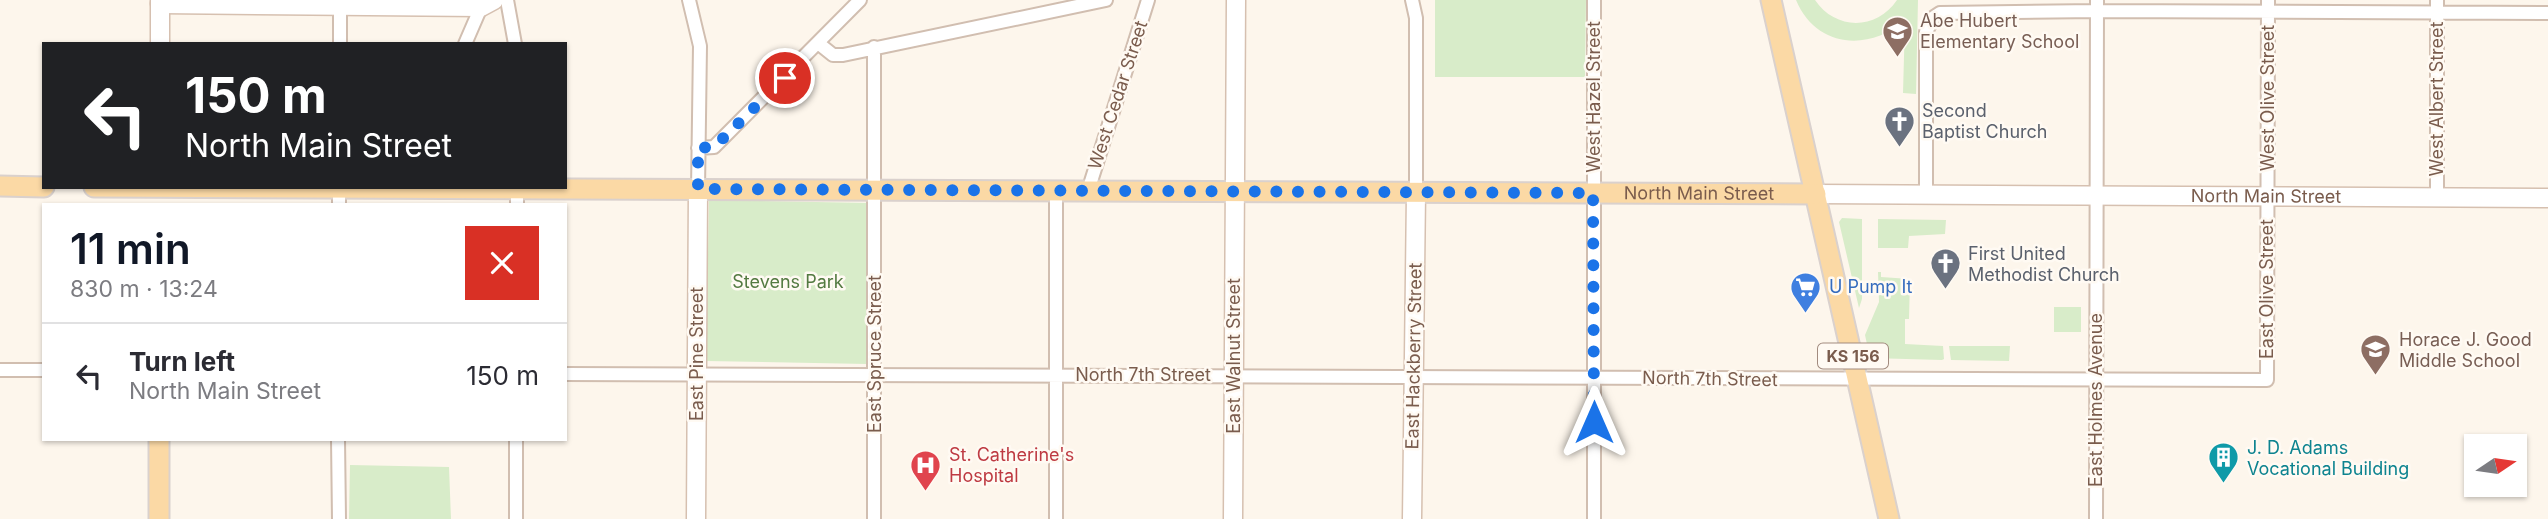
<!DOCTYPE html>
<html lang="en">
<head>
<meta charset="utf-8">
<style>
	body { margin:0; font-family:Inter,sans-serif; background:#f7f7f7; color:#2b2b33; height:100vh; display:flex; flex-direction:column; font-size:26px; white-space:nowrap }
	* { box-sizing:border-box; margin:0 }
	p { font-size:23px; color:#7c7c81 }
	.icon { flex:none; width:38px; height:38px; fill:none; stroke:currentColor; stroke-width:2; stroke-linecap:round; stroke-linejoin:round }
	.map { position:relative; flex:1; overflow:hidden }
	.panel { position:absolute; left:42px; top:203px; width:525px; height:238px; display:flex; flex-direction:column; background:#fff; border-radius:0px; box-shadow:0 2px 5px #0004 }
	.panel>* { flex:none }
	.hud { position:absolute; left:42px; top:42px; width:525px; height:147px; border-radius:0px; box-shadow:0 2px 5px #0004; background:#202124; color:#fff; overflow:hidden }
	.needle { width:46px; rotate:77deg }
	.fabs { position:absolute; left:2464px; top:434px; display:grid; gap:14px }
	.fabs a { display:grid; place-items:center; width:63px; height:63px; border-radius:0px; background:#fff; box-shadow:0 2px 5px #0004; font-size:35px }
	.pin { position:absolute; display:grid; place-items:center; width:60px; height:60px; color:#fff; margin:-30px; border:4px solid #fff; border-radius:50%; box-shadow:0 2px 7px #0007 }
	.me { position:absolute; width:77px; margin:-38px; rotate:0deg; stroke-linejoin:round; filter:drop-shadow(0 0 5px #0008) }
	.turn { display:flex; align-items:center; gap:24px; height:147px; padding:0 28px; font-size:32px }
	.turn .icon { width:91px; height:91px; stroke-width:2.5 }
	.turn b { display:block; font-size:49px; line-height:60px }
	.round { display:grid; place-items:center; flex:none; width:74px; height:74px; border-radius:0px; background:#f7f7f7 }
	.summary { display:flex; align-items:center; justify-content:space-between; height:119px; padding:0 28px }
	h1 { font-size:42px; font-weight:600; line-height:52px; color:#111827 }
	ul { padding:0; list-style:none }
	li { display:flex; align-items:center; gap:21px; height:105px; padding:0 28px; border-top:2px solid #e1e1e2 }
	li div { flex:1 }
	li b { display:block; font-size:26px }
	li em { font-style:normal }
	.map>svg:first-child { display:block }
	.green { fill:#d8ecc9 }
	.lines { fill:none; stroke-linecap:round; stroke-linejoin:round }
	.street-casing { stroke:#d1beb0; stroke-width:16 }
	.secondary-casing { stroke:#d6c0b0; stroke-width:21 }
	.primary-casing { stroke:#dad1cd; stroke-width:23 }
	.street { stroke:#fff; stroke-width:12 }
	.secondary { stroke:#fff; stroke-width:18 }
	.primary { stroke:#fbd9a5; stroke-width:19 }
	.route { stroke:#1a73e8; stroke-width:12; stroke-dasharray:0 21.6 }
	.labels { text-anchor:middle; stroke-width:5; stroke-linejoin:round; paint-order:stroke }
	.shield { fill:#fffaf3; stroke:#a28b7f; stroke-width:2 }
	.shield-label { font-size:16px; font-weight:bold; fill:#7a5c4d }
	.education-label { font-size:18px; fill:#785e54; stroke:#fffaf3; text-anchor:start }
	.street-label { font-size:18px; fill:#7a5c4d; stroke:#fffaf3 }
	.worship-label { font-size:18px; fill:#5b616d; stroke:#fffaf3; text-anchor:start }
	.park-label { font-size:18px; fill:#537a41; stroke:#fffaf3 }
	.shop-label { font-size:18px; fill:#366cbe; stroke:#fffaf3; text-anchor:start }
	.culture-label { font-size:18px; fill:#0d838f; stroke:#fffaf3; text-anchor:start }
	.health-label { font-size:18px; fill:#be3a42; stroke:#fffaf3; text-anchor:start }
</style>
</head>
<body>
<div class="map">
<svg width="2548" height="519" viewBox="0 0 2548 519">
	<rect width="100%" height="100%" fill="#fdf6ec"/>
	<path class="green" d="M1435,0h151l-1,77h-150z
		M1796,0h19c20,30 61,31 82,0h21l-2,94 -13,-1 2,-73c-36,32 -89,28 -109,-20z
		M709,200l161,3 -3,161 -161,-3z
		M1842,218l20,1v80l-3,9 -20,-86z
		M1878,219l68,1 -1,14 -36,2 -1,12h-30z
		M1878,272h3v5l29,2 -1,40h-4v25l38,2 1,13 -2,1 -72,-2 -5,-23 14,-33z
		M2054,307h27v25h-27z
		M1949,346h61l-1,15 -58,-1z
		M350,465l99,2 2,52h-102z"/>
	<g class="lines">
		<defs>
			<path id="street" d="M507,0l8,44
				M689,0l11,46 -2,143
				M1412,0l4,18v175
				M2437,0v198
				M818,43l15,12h10l263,-55
				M340,44v-39
				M465,44l16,-37
				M874,47v472
				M698,148l16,-1 146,-147
				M517,187v18
				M1088,191l60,-191
				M1926,195v-163l8,-15 6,-4 157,-2 451,2
				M339,205v-18
				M0,370h44
				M565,374l1702,6 1,-380
				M338,439l1,80
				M516,519v-80
				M1056,519v-328
				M1594,519v-519
				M2096,519l1,-519"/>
			<g id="secondary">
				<path d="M160,4l321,3 13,-7"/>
				<path d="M160,44v-44"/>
				<path id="s1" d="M1816,194l732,4"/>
				<path d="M696,519l2,-330"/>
				<path d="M1233,519l3,-519"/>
				<path d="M1412,519l4,-326"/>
			</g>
			<g id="primary">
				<path d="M1771,0l118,519"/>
				<path d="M0,186l44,1"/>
				<path id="s2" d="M94,187l1722,7"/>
				<path d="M159,519v-80"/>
			</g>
		</defs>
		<use href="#street" class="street-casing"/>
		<use href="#secondary" class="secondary-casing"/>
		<use href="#primary" class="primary-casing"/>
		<use href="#street" class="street"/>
		<use href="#secondary" class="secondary"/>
		<use href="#primary" class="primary"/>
	</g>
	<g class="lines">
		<path class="route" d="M785,78l-71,69 -16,1v41l895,4 1,229"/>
	</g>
	<defs>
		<symbol id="school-pin" viewBox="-11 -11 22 30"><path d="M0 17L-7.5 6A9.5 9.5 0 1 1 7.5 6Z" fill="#8d6e63" stroke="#fffaf3"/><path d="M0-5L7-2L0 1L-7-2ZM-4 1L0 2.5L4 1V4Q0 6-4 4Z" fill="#fff"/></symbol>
		<symbol id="church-pin" viewBox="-11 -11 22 30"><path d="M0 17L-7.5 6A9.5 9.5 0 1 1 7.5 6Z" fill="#6b7280" stroke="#fffaf3"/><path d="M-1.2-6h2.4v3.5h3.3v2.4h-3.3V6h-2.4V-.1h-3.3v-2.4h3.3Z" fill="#fff"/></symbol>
		<symbol id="supermarket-pin" viewBox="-11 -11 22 30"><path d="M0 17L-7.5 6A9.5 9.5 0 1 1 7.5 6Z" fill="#3f7fe0" stroke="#fffaf3"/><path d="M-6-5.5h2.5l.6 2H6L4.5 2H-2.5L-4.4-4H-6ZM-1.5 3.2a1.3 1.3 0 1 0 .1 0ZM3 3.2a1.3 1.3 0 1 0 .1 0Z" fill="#fff"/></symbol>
		<symbol id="building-pin" viewBox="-11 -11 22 30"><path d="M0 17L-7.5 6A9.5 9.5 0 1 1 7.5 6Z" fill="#0f9aa8" stroke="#fffaf3"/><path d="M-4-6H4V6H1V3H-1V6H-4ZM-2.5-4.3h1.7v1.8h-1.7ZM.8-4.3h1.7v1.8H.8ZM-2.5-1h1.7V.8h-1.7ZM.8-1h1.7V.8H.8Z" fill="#fff"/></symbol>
		<symbol id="hospital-pin" viewBox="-11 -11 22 30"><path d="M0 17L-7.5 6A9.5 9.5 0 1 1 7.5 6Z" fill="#e0444e" stroke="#fffaf3"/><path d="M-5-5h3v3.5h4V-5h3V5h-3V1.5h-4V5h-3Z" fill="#fff"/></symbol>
	</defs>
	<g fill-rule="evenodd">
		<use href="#school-pin" x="1880" y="14" width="35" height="47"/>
		<use href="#church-pin" x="1882" y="104" width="35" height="47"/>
		<use href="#church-pin" x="1928" y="246" width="35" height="47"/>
		<use href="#supermarket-pin" x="1788" y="270" width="35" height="47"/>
		<use href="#school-pin" x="2358" y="332" width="35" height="47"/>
		<use href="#building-pin" x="2206" y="440" width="35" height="47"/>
		<use href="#hospital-pin" x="908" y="448" width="35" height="47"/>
	</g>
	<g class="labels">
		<rect class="shield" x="1818" y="343.5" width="70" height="25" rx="5"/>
		<g class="shield-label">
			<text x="1853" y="362">KS 156</text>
		</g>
		<g class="education-label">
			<text x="1920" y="27">Abe Hubert<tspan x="1920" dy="21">Elementary School</tspan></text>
			<text x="2399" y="346">Horace J. Good<tspan x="2399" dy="21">Middle School</tspan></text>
		</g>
		<g class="street-label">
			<text transform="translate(1118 95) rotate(-72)" y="6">West Cedar Street</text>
			<text transform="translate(1594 97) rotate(-90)" y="6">West Hazel Street</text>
			<text transform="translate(2268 98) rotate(-90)" y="6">West Olive Street</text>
			<text transform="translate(2437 99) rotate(-90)" y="6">West Albert Street</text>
			<text dy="6" stroke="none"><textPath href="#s2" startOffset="1605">North Main Street</textPath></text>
			<text dy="6" stroke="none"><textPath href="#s1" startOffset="450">North Main Street</textPath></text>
			<text transform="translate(2267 289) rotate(-90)" y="6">East Olive Street</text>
			<text transform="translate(697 354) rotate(-90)" y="6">East Pine Street</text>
			<text transform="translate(875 354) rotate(-90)" y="6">East Spruce Street</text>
			<text transform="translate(1234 356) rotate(-90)" y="6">East Walnut Street</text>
			<text transform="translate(1414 356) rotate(-89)" y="6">East Hackberry Street</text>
			<text x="1143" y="381">North 7th Street</text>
			<text transform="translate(1710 379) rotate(1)" y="6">North 7th Street</text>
			<text transform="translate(2096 400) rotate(-90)" y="6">East Holmes Avenue</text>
		</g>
		<g class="worship-label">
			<text x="1922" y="117">Second<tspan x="1922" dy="21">Baptist Church</tspan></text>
			<text x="1968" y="260">First United<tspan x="1968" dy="21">Methodist Church</tspan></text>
		</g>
		<g class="park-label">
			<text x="788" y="288">Stevens Park</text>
		</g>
		<g class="shop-label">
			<text x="1829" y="293">U Pump It</text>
		</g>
		<g class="culture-label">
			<text x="2247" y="454">J. D. Adams<tspan x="2247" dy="21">Vocational Building</tspan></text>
		</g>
		<g class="health-label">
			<text x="949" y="461">St. Catherine's<tspan x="949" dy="21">Hospital</tspan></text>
		</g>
	</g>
</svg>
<div class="fabs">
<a><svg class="needle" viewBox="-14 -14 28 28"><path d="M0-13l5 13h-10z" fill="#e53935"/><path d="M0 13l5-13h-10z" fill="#7c7c81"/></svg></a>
</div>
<div class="pin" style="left:785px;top:78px;background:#d93025"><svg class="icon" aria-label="arrive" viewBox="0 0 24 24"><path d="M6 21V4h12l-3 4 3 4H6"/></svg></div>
<svg class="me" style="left:1594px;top:422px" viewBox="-20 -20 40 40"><path d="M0-17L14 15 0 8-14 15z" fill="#1a73e8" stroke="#fff" stroke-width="4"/></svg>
<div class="hud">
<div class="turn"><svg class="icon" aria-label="left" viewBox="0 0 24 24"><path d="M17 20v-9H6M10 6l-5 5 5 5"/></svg><div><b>150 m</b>North Main Street</div></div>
</div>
<section class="panel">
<div class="summary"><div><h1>11 min</h1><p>830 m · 13:24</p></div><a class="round" style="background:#d93025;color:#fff"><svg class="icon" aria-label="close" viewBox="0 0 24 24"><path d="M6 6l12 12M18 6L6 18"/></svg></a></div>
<ul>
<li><svg class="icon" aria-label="left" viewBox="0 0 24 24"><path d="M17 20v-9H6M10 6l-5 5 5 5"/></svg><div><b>Turn left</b><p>North Main Street</p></div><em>150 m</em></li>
</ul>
</section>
</div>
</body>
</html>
